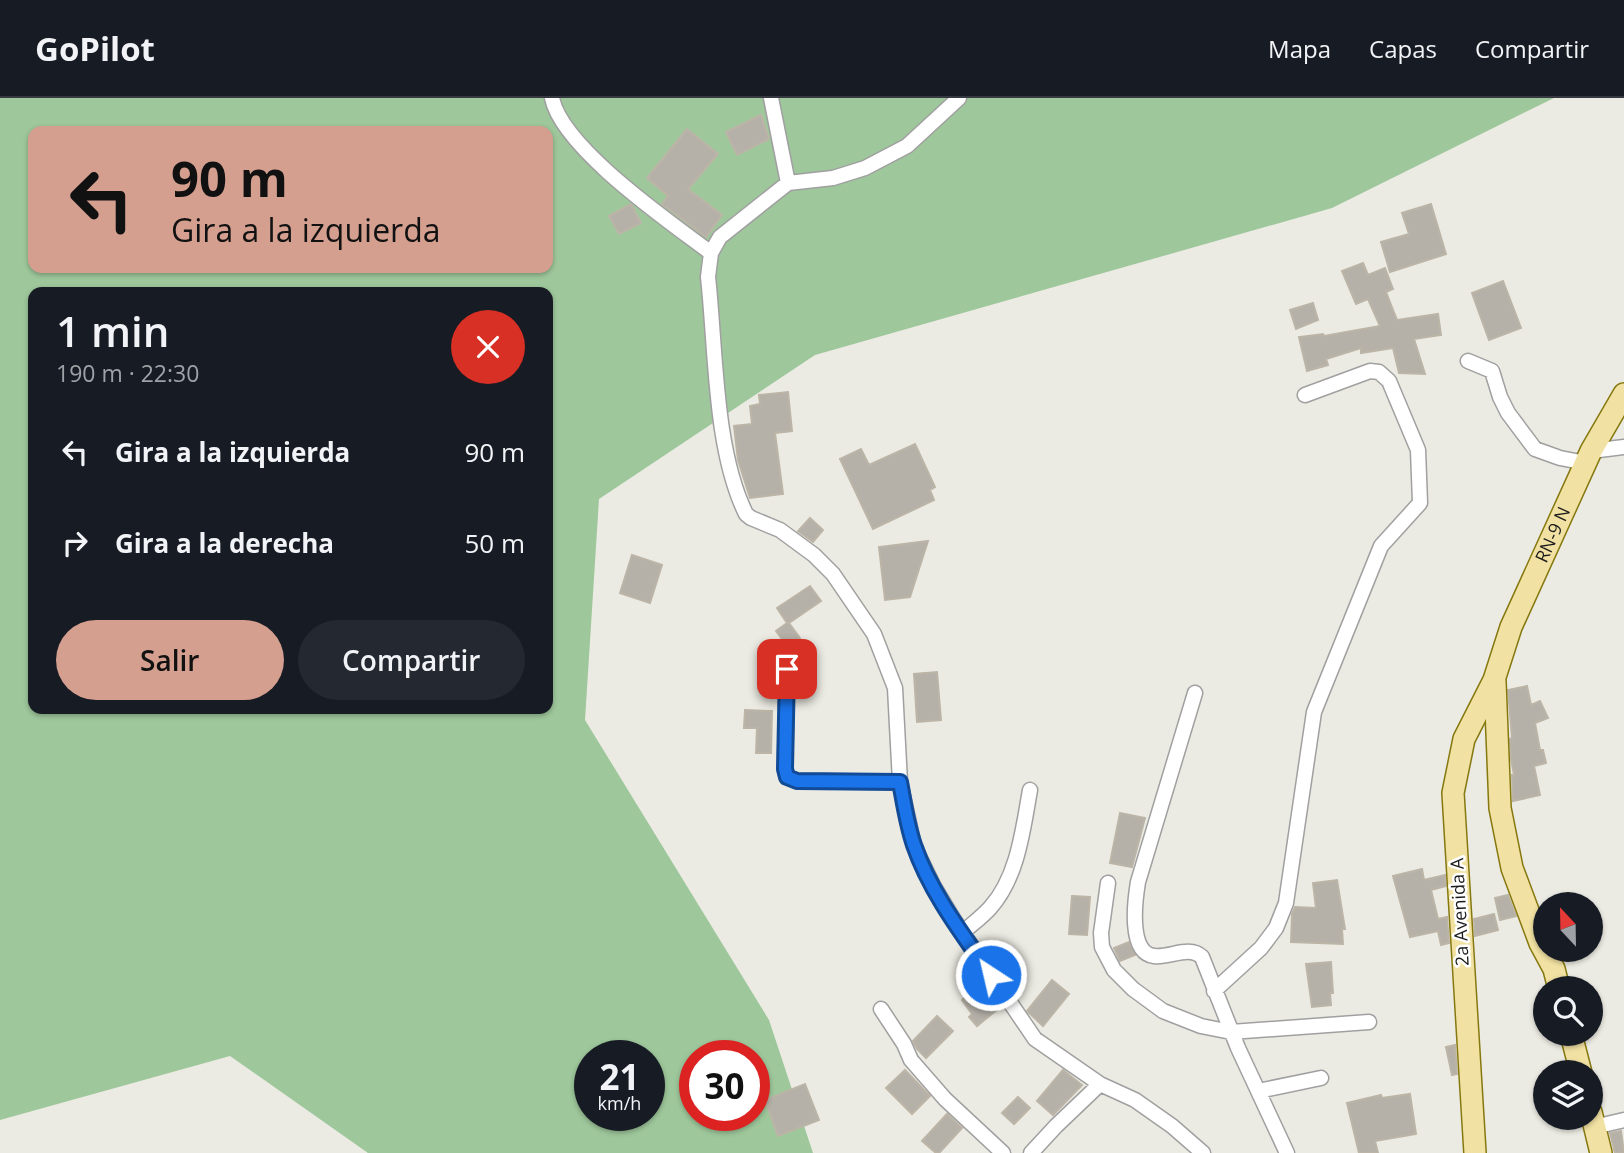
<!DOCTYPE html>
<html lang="es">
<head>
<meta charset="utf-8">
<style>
	body { margin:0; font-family:"Open Sans",sans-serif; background:#242831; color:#f1f3f6; height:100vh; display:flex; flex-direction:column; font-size:26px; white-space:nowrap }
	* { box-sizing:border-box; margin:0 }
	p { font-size:23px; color:#9ea1a6 }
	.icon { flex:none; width:38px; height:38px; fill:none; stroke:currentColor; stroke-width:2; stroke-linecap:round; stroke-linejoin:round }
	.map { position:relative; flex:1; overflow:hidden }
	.details { position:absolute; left:28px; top:189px; width:525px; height:427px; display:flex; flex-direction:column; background:#171b24; border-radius:14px; box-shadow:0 2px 5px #0004 }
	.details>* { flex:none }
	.top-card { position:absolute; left:28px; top:28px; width:525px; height:147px; border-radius:14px; box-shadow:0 2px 5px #0004; background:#d59f90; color:#111; overflow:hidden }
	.needle { width:46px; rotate:338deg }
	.tools { position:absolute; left:1533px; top:794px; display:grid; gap:14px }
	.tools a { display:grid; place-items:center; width:70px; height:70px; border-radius:50%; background:#171b24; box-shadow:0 2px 5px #0004; font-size:35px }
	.speed { position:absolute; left:574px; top:942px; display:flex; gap:14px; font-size:35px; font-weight:700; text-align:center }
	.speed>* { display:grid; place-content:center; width:91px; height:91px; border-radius:50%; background:#171b24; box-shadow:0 2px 5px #0004; line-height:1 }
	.speed small { font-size:18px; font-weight:400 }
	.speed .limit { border:10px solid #d22; background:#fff; color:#111 }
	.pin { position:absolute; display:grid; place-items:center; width:60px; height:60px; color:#fff; margin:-30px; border-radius:14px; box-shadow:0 4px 10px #0006 }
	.me { position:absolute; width:77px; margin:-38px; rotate:325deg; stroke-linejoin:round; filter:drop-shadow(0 0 5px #0008) }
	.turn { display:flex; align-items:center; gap:24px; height:147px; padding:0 28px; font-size:32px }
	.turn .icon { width:91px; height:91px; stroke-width:2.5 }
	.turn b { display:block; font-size:49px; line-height:60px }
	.round { display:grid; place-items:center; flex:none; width:74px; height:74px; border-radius:37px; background:#242831 }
	.summary { display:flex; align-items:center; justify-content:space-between; height:119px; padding:0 28px }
	h1 { font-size:42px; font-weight:600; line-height:52px }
	.button { display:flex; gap:14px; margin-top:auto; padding:14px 28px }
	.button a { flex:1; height:80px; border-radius:42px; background:#d59f90; color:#111; font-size:28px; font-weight:600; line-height:80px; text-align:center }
	.button a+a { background:#242831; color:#f1f3f6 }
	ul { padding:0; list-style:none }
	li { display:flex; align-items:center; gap:21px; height:91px; padding:0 28px }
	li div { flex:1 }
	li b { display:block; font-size:26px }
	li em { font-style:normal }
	header { display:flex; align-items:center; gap:42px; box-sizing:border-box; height:98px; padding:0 35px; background:#171b24; border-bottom:2px solid #363941 }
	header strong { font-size:33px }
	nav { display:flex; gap:38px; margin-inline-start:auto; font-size:24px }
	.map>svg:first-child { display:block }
	.forest { fill:#9ec79b; fill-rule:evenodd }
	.building { fill:#b5b1a9; stroke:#bcb5a7; stroke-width:2 }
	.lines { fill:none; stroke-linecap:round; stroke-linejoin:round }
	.minor-casing { stroke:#a0a0a0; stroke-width:17 }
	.primary-casing { stroke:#85780f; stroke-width:24 }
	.minor { stroke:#fff; stroke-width:14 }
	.primary { stroke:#f1e1a2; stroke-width:21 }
	.route-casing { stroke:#114b97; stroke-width:18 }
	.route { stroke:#1a73e8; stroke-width:12 }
	.labels { text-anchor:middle; stroke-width:5; stroke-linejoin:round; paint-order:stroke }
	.street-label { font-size:18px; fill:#1c1c1c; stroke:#fff }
</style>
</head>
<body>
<header>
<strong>GoPilot</strong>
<nav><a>Mapa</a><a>Capas</a><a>Compartir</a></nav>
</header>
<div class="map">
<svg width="1624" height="1055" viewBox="0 0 1624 1055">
	<rect width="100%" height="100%" fill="#ecebe3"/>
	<path class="forest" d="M0,0h1554l-222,110 -517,147 -216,144 -14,221 184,300 44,133h-445l-138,-97 -230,64zM33,33h515v137h-515zM33,194h515v417h-515zM590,957h59v60h-59zM695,957h59v60h-59z"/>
	<path class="building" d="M761,17l8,24 -32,16 -11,-23z
		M687,31l31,25 -30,35 34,26 -16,22 -44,-33 6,-8 -21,-18z
		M631,106l10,19 -22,11 -10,-18z
		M1431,106l15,50 -56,18 -9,-30 28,-8 -7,-21z
		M1363,165l5,12 17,-7 8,21 -7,3 11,28 41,-6 3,21 -27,4 11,35 -26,-1 -6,-25 -32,5v-5l-35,11 2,6 -21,6 -8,-34 24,-3 1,2 56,-10 -12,-27 -12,5 -14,-33z
		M1503,183l18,47 -32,12 -17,-47z
		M1313,205l5,17 -22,9 -6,-19z
		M788,294l4,39 -17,2 8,61 -33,4 -12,-38 -4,-34 18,-2 -2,-18 10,-2 -1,-9z
		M915,346l20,43 -5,3 4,10 -61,29 -33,-70 21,-10 8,16z
		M810,420l13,12 -10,12 -15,-11z
		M928,443l-18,56 -25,3 -6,-53z
		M632,457l30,10 -12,38 -30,-10z
		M810,488l11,15 -32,22 11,15 -12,9 -12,-16 11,-8 -10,-15z
		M937,574l4,48 -24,2 -3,-48z
		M1527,588l4,19 9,-4 8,17 -13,5 5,27h3l3,13 -12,3 6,29 -27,6 -1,-26h2l-3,-16 -1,-20 2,-1 -4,-48z
		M745,612l27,1 -1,42h-15l1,-25h-13z
		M1120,715l25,5 -13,49 -22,-4z
		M1422,771l2,11 21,-5 1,11 -15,4 7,29 9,-2 2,26 -8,2 -3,-14 -28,6 -17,-61z
		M1337,782l8,49h-3l1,15 -52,-2 1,-28 3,-7 21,1 -3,-25z
		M1508,797l8,21 -16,4 -5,-22z
		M1072,798l18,1 -3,38 -18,-1z
		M1494,816l4,16 -23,6 -1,-17z
		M1129,844l6,13 -15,6 -6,-13z
		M1331,864l2,31h-3l1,12 -19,2 -6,-43z
		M975,881l24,29 -22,18 -8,-9 3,-3 -10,-14 3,-3 -5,-8z
		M1052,882l17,14 -26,32 -16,-15z
		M937,918l16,15 -27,27 -9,-9 -4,-8z
		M1455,947l2,29 -5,1 -6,-28z
		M905,972l25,26 -18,18 -26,-26z
		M1063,972l19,15 -29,30 -16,-14z
		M805,986l14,36 -41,16 -13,-36z
		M1410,996l6,40 -41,7 3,12h-19l-12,-50 34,-8 1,3z
		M1018,999l12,11 -16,16 -12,-11z
		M947,1016l15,14 -23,25h-3l-14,-12z
		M1621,1033l3,22h-9l-5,-20z"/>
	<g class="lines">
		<defs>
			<path id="minor" d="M552,0c10,50 118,124 159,155
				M771,0l17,85
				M959,0l-52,48 -42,22 -32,10 -45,5 -68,54 -9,16 -3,24c8,72 6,172 38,237l5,4 29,12 34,25 19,19 41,60 21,54 5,94 14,64 19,39 21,35 81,119 65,45 35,16 37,26 31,27
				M1468,263l24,10 8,26 8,16 27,36 25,9 26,5
				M1591,353l33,-4
				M787,571l-2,100 2,8 10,4 103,1
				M1195,595l-57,189c-3,18 -10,71 16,74 16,2 35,-11 48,1l36,91 49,105
				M1108,785l-7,50 1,14 12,23 19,19 30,22 38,15 30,6 138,-10
				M962,835c9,-8 20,-16 28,-25 28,-31 33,-79 40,-118
				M1214,893l47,-43 15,-20 10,-25 28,-191 67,-166 39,-43 -2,-53 -29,-69 -10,-9 -9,-1 -65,24
				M881,911l23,35 7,16 34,39 58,54
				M1258,993l63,-13
				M1594,1029l30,-7
				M1031,1055l25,-27 44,-42"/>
			<g id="primary">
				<path d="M1495,584l5,126 12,60 28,75 14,26 5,20"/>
				<path d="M1571,936l10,39"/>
				<path d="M1591,1014l10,41"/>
				<path id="s1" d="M1475,1055l-22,-360 11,-54 30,-59 17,-53 80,-176 33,-57"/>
			</g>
		</defs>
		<use href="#minor" class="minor-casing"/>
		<use href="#primary" class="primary-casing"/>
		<use href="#minor" class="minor"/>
		<use href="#primary" class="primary"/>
	</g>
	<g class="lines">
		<defs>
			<path id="route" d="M787,571l-2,100 2,8 10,4 103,1c4,21 7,43 14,63 16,47 49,90 77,130"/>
		</defs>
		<use href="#route" class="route-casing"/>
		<use href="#route" class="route"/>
	</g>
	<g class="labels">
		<g class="street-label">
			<text dy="6" stroke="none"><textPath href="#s1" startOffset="639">RN-9 N</textPath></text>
			<text transform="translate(1460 814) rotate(-93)" y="6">2a Avenida A</text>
		</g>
	</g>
</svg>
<div class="tools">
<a><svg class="needle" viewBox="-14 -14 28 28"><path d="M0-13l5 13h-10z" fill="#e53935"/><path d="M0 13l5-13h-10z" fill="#9ea1a6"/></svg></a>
<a><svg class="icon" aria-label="search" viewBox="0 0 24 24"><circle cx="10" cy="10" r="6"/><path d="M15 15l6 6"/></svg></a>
<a><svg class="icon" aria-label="layers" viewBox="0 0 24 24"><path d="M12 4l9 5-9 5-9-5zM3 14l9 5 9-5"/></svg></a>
</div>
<div class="speed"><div>21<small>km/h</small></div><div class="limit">30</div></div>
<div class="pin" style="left:787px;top:571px;background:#d93025"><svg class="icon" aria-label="arrive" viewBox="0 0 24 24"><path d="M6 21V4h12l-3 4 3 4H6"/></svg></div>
<svg class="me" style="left:991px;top:877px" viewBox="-20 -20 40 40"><circle r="17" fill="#1a73e8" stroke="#fff" stroke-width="3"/><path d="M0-11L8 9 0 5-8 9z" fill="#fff"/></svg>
<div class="top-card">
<div class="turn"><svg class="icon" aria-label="left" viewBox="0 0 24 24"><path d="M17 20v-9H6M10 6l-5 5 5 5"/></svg><div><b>90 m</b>Gira a la izquierda</div></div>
</div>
<section class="details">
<div class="summary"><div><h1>1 min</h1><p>190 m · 22:30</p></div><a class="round" style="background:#d93025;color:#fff"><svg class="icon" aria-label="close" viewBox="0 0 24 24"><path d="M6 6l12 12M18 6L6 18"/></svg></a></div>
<ul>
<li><svg class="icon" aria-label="left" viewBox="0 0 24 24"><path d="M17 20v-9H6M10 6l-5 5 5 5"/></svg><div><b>Gira a la izquierda</b></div><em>90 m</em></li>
<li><svg class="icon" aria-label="right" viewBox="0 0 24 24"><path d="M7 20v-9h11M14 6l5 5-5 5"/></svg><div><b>Gira a la derecha</b></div><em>50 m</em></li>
</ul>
<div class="button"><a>Salir</a><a>Compartir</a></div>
</section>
</div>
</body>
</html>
